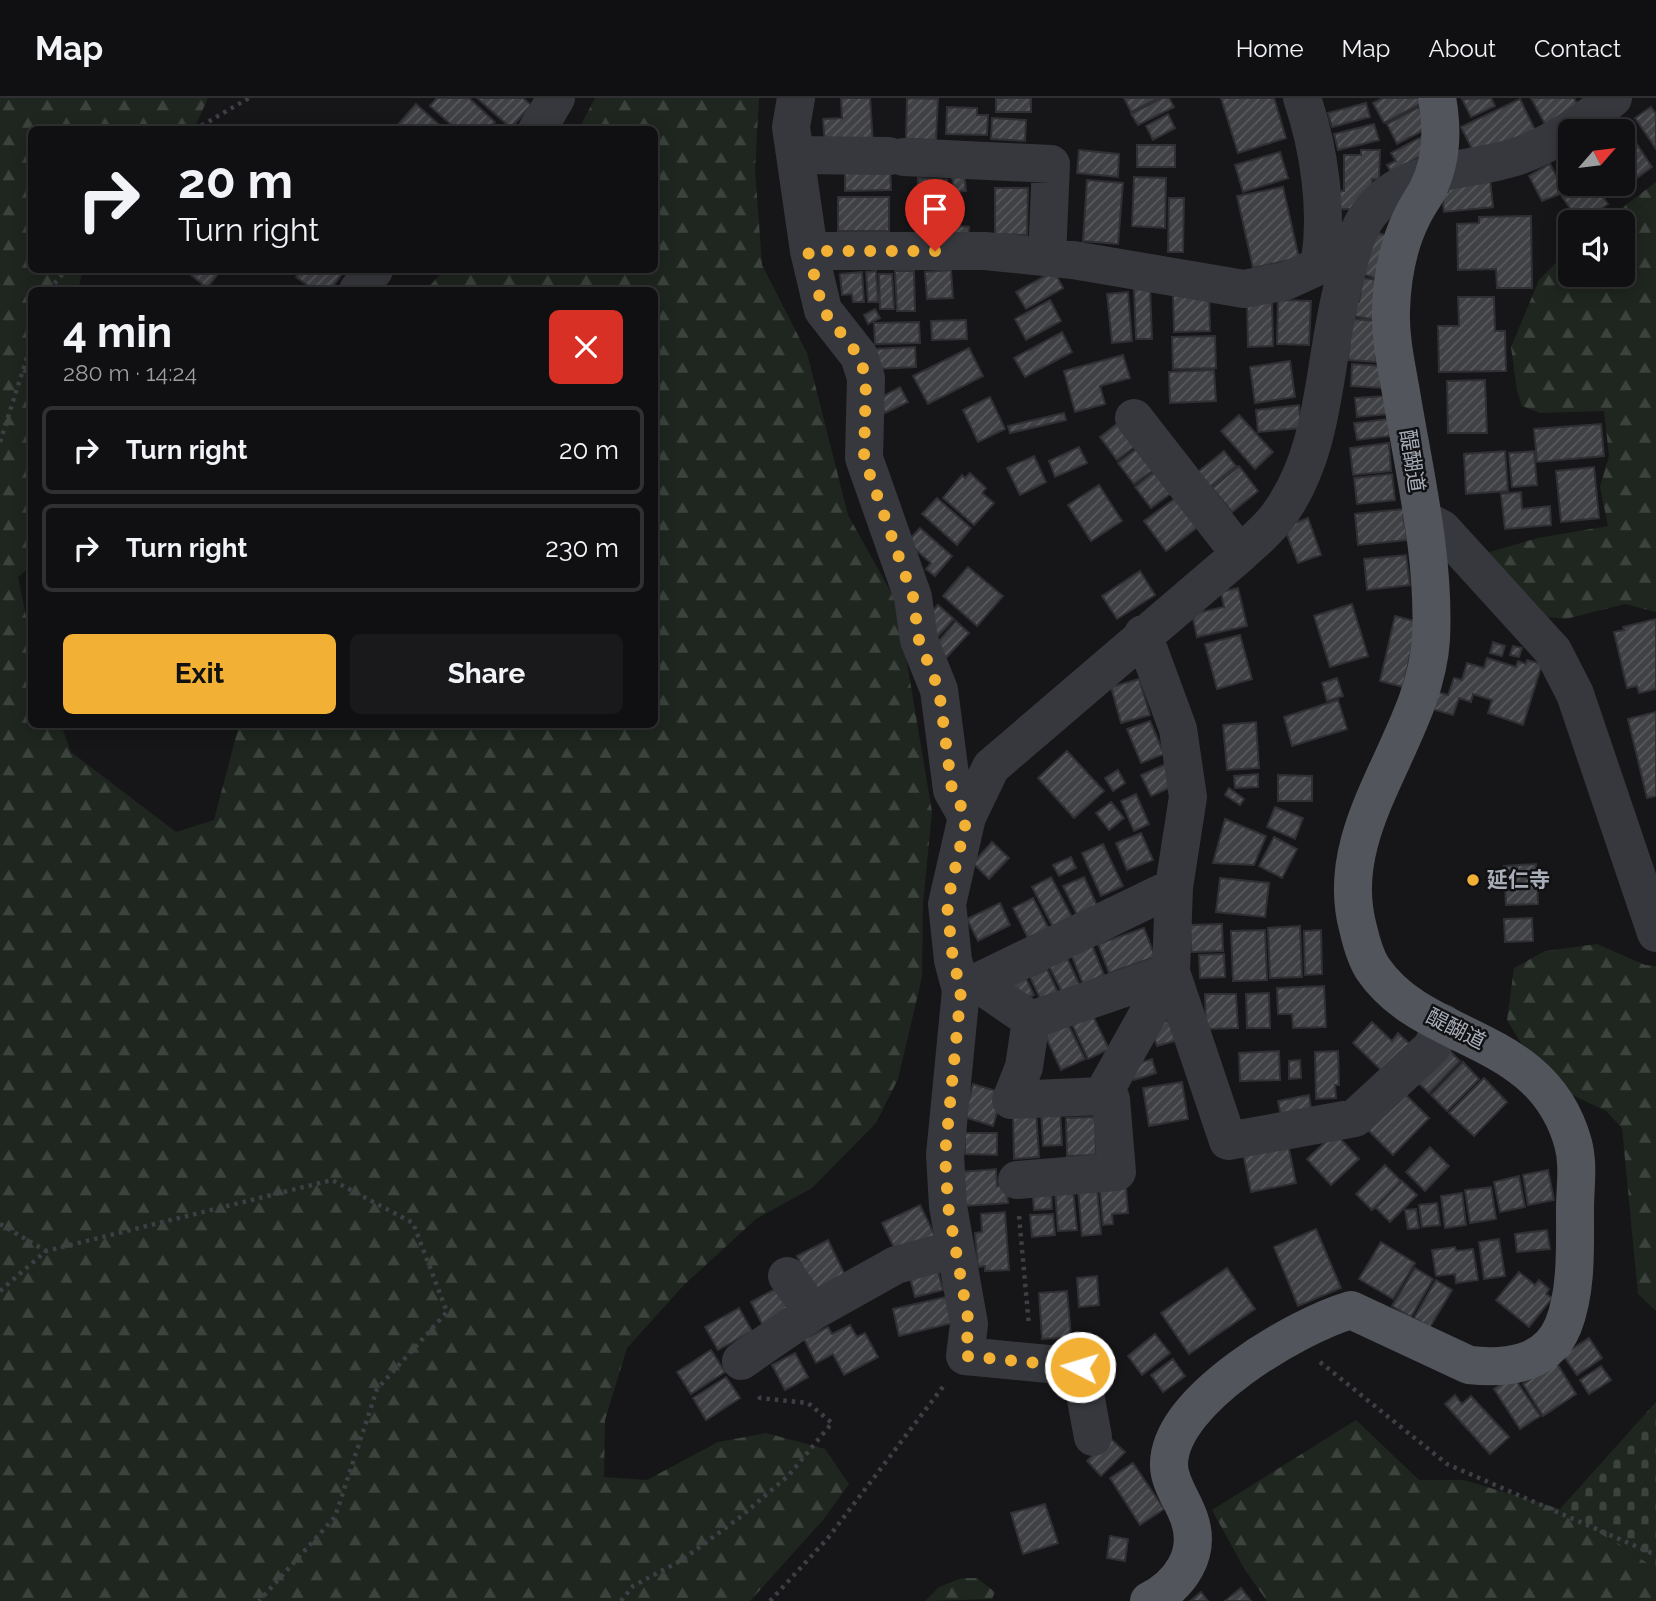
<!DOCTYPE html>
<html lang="en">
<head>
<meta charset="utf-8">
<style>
	body { margin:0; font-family:Raleway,"Noto Sans JP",sans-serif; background:#19191b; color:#f1f3f6; height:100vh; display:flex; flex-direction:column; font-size:26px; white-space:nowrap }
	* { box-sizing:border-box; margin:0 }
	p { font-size:23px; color:#9c9d9f }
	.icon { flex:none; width:38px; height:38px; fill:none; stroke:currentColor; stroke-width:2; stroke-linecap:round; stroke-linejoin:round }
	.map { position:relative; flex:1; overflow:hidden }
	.panel { position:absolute; left:28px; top:189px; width:630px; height:441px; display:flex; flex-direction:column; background:#101012; border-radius:10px; box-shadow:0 4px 18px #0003,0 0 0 2px #303032 }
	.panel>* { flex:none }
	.top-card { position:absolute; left:28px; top:28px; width:630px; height:147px; border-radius:10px; box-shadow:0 4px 18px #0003,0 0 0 2px #303032; background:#101012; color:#f1f3f6; overflow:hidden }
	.needle { width:46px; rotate:62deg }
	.buttons { position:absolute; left:1558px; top:21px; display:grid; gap:14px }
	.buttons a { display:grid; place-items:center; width:77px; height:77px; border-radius:10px; background:#101012; box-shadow:0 4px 18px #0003,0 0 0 2px #303032; font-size:35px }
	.pin { position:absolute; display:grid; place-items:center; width:60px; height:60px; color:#fff; margin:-72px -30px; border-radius:50% 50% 50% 0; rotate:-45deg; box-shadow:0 0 7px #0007 }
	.pin .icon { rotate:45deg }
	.me { position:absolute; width:77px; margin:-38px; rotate:275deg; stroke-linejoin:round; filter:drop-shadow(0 0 5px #0008) }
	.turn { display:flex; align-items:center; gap:24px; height:147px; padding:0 35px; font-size:32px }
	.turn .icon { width:91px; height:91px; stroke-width:2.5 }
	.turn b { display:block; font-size:49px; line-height:60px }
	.round { display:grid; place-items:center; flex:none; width:74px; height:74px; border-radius:10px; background:#19191b }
	.overview { display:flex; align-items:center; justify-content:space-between; height:119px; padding:0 35px }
	h1 { font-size:42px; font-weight:700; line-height:52px }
	.button { display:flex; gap:14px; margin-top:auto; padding:14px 35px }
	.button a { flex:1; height:80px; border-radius:10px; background:#f2b134; color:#111; font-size:28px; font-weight:700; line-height:80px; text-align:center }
	.button a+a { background:#19191b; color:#f1f3f6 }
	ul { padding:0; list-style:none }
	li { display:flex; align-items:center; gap:21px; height:88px; margin:0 14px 10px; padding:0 21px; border:4px solid #303032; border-radius:10px }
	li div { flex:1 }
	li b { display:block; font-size:26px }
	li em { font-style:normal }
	header { display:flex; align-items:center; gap:42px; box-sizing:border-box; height:98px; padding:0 35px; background:#101012; border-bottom:2px solid #303032 }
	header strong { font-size:33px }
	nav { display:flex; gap:38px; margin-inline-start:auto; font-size:24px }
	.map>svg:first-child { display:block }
	.forest { fill:url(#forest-firs) }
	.cemetery { fill:url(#cemetery-stones) }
	.building { fill:url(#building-hatch); stroke:#303034; stroke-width:2 }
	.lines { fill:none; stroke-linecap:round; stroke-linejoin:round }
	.path { stroke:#3d3f44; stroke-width:4.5; stroke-dasharray:3.5 5; stroke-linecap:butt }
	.minor { stroke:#37383d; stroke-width:38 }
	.major { stroke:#53555c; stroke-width:38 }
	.route { stroke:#f2b134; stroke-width:12; stroke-dasharray:0 21.6 }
	.poi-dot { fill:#f2b134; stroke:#111113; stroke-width:2.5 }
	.labels { text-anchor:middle; stroke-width:5; stroke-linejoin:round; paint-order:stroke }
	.street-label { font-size:21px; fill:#a8adb8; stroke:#111113 }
	.poi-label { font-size:21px; font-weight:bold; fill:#a8adb8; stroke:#111113; text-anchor:start }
</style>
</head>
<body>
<header>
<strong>Map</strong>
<nav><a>Home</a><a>Map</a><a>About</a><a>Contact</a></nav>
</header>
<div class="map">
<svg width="1656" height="1503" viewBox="0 0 1656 1503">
	<defs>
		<pattern id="forest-firs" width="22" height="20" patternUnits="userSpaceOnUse" patternTransform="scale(1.75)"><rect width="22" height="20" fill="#1e261f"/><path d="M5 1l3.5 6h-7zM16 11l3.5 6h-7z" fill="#3c433d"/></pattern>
		<pattern id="cemetery-stones" width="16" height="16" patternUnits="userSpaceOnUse" patternTransform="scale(1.75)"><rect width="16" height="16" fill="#1e261f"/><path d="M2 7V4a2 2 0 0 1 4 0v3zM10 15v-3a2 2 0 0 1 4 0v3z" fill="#3c433d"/></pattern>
		<pattern id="building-hatch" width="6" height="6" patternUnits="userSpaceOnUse" patternTransform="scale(1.75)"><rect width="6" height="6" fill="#404145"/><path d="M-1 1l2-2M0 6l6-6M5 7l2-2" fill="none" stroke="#595a5e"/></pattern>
	</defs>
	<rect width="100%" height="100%" fill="#161618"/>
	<path class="forest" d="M0,0h208l-14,31 -162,1v140h51l-5,20h-46v275l-14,12 13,63 1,84 29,1 10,27 105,80 38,-12 25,-95 415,-1v-434h-228l18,-20h210v-140l-75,-1 16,-31h164l-4,71 7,96 45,88 41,162 49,88 35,209 -9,92 -1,73 -24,102 -22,44 -64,65 -56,31 -72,66 -57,63 -22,72 -1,57 43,3 71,-38 48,-9 59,16 24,35 -26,36 -73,81h-750z
		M1656,84v430l-31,-8 -59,15 -39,-4 -51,-59 62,-18 70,-12 -8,-39 9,-31 -5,-45 -64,2 -18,-7 -5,-15 -6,-44 28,-67 31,-32v27h52v-53h-19z
		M1597,846l48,21 11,1v345l-18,-17 -16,-166 -16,-17 -44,-21 -38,-42 -17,-28 7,-52 31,-17z
		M1356,1322l63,60h45l96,29 96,59v33h-389l-22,-31 -33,-60z
		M962,1480h15l18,14 -3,7 -67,2 14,-14z"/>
	<path class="cemetery" d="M1656,1304v166l-96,-59z"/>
	<path class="building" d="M437,0h32l26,24 -6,8h-32l-27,-24z
		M477,0h46l8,7 -20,23z
		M841,0h29l3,45 -48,3 -2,-27 19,-1z
		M907,0l31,1 -2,41 -30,-1z
		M996,0h35v14h-35z
		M1124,0h34l-27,14z
		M1162,0h7l5,9 -36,18 -7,-11z
		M1221,0h53l12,40 -48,15z
		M1383,0h36l3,5 -38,20 -11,-20z
		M1491,0l4,8 -24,11 -9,-18z
		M1531,0h43l6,11 -34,17z
		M1520,1l15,31 -59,27 -15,-30z
		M1366,5l4,14 -38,10 -4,-14z
		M416,6l29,26h-46l-3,-3z
		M947,9l30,1v7h11l-1,20 -41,-1z
		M1419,9l11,20 -33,17 -10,-20z
		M1651,9l5,7v35l-21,-31z
		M1168,16l7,14 -22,12 -7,-14z
		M992,20l34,2 -1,21 -34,-2z
		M1374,26l5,16 -41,10 -4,-16z
		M1625,28l27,41 -15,11 -15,-21v-26h-5z
		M1423,38l2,18 -34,18 -4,-7 9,-4 -5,-8z
		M1137,47h38v22h-38z
		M1079,52l40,4 -1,23 -41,-4z
		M1361,52h19l-1,29h-7v16l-10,14h-25v-18h7v-36h17z
		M1280,54l8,26 -45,14 -8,-27z
		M1570,65v21h24l14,20 -28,18 -18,-25 7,-5 -7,-10 7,-5 -6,-10z
		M890,66l1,26 -46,1v-26z
		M1550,66l15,28 -23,9 -13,-25z
		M964,76l2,17 -12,1 -2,-17z
		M1134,79l32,1 -1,50 -33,-2z
		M918,80l29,2v14l-30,-1z
		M1490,81l3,28 -49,5 -2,-19 6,-1 -1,-9z
		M1087,82l36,3 -5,61 -35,-3z
		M1622,85l4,5 -12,8 -8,-12z
		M1283,89l16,71 -46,10 -16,-72z
		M995,90h33l-1,47 -32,-1z
		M838,99h51v34h-51z
		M924,99h27v15l-28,-1z
		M1169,100h15l-1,54h-15z
		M942,116l6,10 -14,7 -5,-10z
		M1531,118l1,72h-35l-1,-19 -38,1 -1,-46 22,-1v-6z
		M951,127l18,2 -1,15 -19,-2z
		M1374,134l15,4 -14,42 -18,-6z
		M185,172h36l-14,18z
		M302,172h43l-15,20h-16l-18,-13z
		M951,172l2,28 -26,1 -2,-27z
		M876,173l2,31h-10l-2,-30z
		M895,173h19l1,40h-18z
		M1054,173l9,17 -37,21 -10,-17z
		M862,174l2,30h-11l-1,-8 -10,1 -2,-21z
		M879,176h13l2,35h-14z
		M1363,180l20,3 -7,39 -28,-5 2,-15 9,2z
		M1150,190l2,51h-16l-2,-50z
		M1128,194l4,49 -20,2 -5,-49z
		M1209,196l1,37 -36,1 -1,-37z
		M1458,199h36l1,34h10l1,40 -67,1 -1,-46h21z
		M1050,202l11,21 -35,19 -11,-21z
		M1278,202l33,1 -2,44 -32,-1z
		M1247,204h25l1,44 -25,1z
		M875,211l5,9 -12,6 -4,-9z
		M1352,221l26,2 -2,41 -28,-2z
		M966,222l1,19 -35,1 -1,-19z
		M919,224l1,21 -45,1 -1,-21z
		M1062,234l10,20 -47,25 -11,-19z
		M1215,238l1,32 -43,1 -1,-32z
		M915,249l1,20 -40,2 -1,-20z
		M969,250l14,28 -55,28 -15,-28z
		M1123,257l7,23 -30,8 5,18 -30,8 -11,-41z
		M1290,263l5,36 -40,6 -5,-36z
		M1352,266l30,2 -1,22 -30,-2z
		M1214,272l2,31 -46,2 -1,-31z
		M1485,282l2,53h-39l-1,-52z
		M900,289l8,15 -23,11 -7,-14z
		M1386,298l2,18 -31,3 -2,-19z
		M990,299l15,32 -27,13 -15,-32z
		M1299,307l2,23 -43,4 -2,-22z
		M1064,315l2,7 -56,13 -2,-7z
		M1239,317l34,37 -18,17 -34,-38z
		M1126,319l17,23 -26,20 -17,-23z
		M1388,321l2,17 -33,4 -3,-17z
		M1601,326l3,32 -67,6 -3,-33z
		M1144,345l16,22 -26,19 -16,-21z
		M1389,345l2,28 -38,4 -3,-27z
		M1079,349l8,16 -32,14 -6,-16z
		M1224,353l12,15 -26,21 -12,-15z
		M1505,353l3,40 -42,3 -2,-40z
		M1534,353l3,34 -25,2 -3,-34z
		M1034,358l12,26 -26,13 -13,-27z
		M1162,368l16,22 -27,20 -16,-21z
		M1239,368l19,25 -26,21 -20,-24z
		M1594,369l5,51 -38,4 -5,-51z
		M970,375l16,15 -4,5 12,10 -20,22 -31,-27 19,-23 3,3z
		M1392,376l3,26 -38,4 -3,-26z
		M1099,387l23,36 -31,20 -23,-36z
		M1521,394l1,17 28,-3 1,19 -46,4 -4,-35z
		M937,400l34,30 -14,17 -35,-31z
		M1176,400l22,29 -32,24 -22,-30z
		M1404,411l3,31 -49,5 -3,-31z
		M1308,420l13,37 -23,8 -14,-36z
		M920,430l32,28 -17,20 -9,-7 5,-6 -24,-21z
		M1406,457l4,30 -43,5 -3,-31z
		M968,469l35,29 -26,30 -34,-30z
		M1140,473l15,24 -38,24 -15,-23z
		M1238,490l9,38 -50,11 -5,-23 32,-7 -3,-15z
		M1352,506l16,52 -38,11 -16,-51z
		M938,507l16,14 -17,18 -15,-13z
		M1395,518l23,6 -15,65 -23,-6z
		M1656,521v70l-17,4 -2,-7 -10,2 -13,-56 10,-2 -1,-3z
		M956,523l13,12 -25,27 -13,-10z
		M1240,537l12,44 -35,10 -12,-45z
		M1493,544l12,4 -3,10 -12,-3z
		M1513,548l9,2 -3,9 -9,-2z
		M1487,560l29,9 2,-6 8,3 1,-4 15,4 -19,61 -35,-12 4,-13 -19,-6 -2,8 -12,-4 -6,17 -21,-6 5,-17 11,3 6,-17 8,2 5,-17 17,5z
		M1337,580l6,18 -16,5 -5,-18z
		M1139,581l11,36 -29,8 -10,-36z
		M1338,602l9,29 -55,17 -8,-29z
		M1656,614v84l-9,2 -19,-79z
		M1150,623l14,33 -23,9 -14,-34z
		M1256,624l3,46 -32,2 -4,-45z
		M1067,653l37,40 -30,27 -36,-40z
		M1168,665l10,21 -27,12 -10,-21z
		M1118,672l7,13 -12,8 -8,-13z
		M1258,676v13l-23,1 -1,-12z
		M1278,677l34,1v25h-34z
		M1229,690l15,11 -4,6 -15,-10z
		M1136,696l13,30 -15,7 -13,-30z
		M1111,704l13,16 -15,12 -13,-17z
		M1275,709l28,11 -8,21 -28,-12z
		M1225,721l41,17 -12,29 -41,-2z
		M1141,735l12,27 -26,10 -11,-27z
		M1274,739l23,12 -15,29 -23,-12z
		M992,744l17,16 -20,21 -16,-16z
		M1103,746l20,42 -22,10 -19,-43z
		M1071,759l5,11 -17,8 -6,-11z
		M1536,766l2,40 -32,1 -2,-39z
		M1051,779l22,42 -19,10 -22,-42z
		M1084,779l15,33 -20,9 -16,-33z
		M1220,780l49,5 -4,34 -49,-5z
		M1033,800l19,37 -20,11 -19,-38z
		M1000,805l10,22 -32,16 -11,-22z
		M1532,820l1,23 -28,1 -1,-23z
		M1222,826l1,27 -32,1 -1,-27z
		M1300,828l2,51 -32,1 -2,-50z
		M1144,830l11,29 -46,16 -11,-29z
		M1265,832l2,50 -34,1 -2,-50z
		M1321,832l1,44 -17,1 -1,-44z
		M1092,847l12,30 -21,9 -12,-30z
		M1224,856l1,23 -25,1 -1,-23z
		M1067,860l15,32 -17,8 -16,-32z
		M1047,871l13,28 -17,8 -13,-28z
		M1023,874l11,23 -11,5 -19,-19z
		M1324,888l2,41 -33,1 -1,-14h-14l-1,-26z
		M1269,895l1,35h-23l-1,-34z
		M1205,896h31l2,34 -32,1z
		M1091,914l18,37 -21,10 -17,-37z
		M1176,920l6,21 -25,7 -7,-20z
		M1372,924l20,19 6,-8 16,15 -29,26 -32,-31z
		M1068,926l17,35 -24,11 -16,-35z
		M1445,948l15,15 -31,32 -16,-15z
		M1279,953l1,29 -40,1 -1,-28z
		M1338,953l1,34h-4l1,13 -20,1 -1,-47z
		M1152,961l4,14 -22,7 -4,-14z
		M1300,962l1,18 -12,1v-18z
		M1463,964l16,17 -32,32 -16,-16z
		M1484,980l23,24 -33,34 -25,-23z
		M1182,984l6,37 -39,7 -6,-38z
		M973,986l30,9 -10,33 -29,-9z
		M1403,994l26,26 -36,37 -26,-26z
		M1309,997l3,20 -30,5 -4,-19z
		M1060,1011l2,36 -19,1 -2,-35z
		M1036,1013l3,46 -25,2 -1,-47z
		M1095,1019l1,38 -29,1 -1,-38z
		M965,1035h32v22l-32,-1z
		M1335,1035l24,26 -28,26 -24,-26z
		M1288,1046l8,39 -45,9 -8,-39z
		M1430,1049l19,19 -24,25 -19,-19z
		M1385,1067l16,16 -29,29 -16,-16z
		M996,1071l1,17 9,-1 2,18 -44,3 -3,-34z
		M1548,1072l6,30 -26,5 -5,-30z
		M1519,1078l6,31 -25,5 -6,-30z
		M1402,1083l15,14 -27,27 -14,-14z
		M1051,1088l1,23 -18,1 -2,-23z
		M1491,1089l5,32 -26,4 -5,-33z
		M1126,1090l2,25 -16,1 1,10 -10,1 -3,-35z
		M1073,1091l4,41 -19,1 -3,-41z
		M1097,1091l4,45 -19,2 -4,-46z
		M1462,1095l4,32 -21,3 -4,-32z
		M1437,1105l3,22 -18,2 -3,-22z
		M920,1107l15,31 -38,18 -15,-31z
		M1416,1111l3,19 -11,1 -3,-19z
		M1005,1114l4,58 -24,1v-5l-7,1 -3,-34 7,-1 -1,-18z
		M1053,1116l2,21 -23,2 -2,-22z
		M1316,1131l25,59 -43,18 -24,-59z
		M1547,1132l3,19 -33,3 -2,-18z
		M1499,1141l6,37 -21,3 -5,-37z
		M828,1142l20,41 -32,16 -19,-41z
		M1381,1144l34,21 -22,36 -34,-20z
		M1455,1149l1,4 17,-2 5,31 -22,3 -1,-9 -19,2 -4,-26z
		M936,1166l7,26 -28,7 -7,-27z
		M1227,1170l28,41 -66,45 -28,-41z
		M1415,1170l18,11 -22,38 -19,-11z
		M1519,1174l16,13 4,-5 10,9 -3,5 6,4 -23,29 -33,-27z
		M1097,1178l2,29 -20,2 -2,-29z
		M1436,1182l16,10 -22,37 -16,-9z
		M777,1190l18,34 -27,14 -17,-34z
		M1067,1193l4,46 -29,2 -3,-46z
		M946,1199l6,26 -53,13 -6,-27z
		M739,1210l13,23 -34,19 -13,-23z
		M850,1227l7,12 8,-4 13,24 -34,18 -11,-21 -17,9 -12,-24 24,-12 4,7z
		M1155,1236l15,19 -28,22 -14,-19z
		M1589,1240l13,20 -25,17 -14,-20z
		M711,1252l14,22 -34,22 -14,-22z
		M795,1255l13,24 -23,13 -13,-25z
		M1173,1261l12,17 -22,16 -12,-17z
		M1556,1264l20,32 -33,22 -20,-32z
		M1601,1268l10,14 -22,14 -9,-14z
		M1513,1278l27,40 -20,13 -26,-40z
		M726,1279l14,21 -34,22 -13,-22z
		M1455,1297l7,9 9,-8 38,41 -19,17 -45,-50z
		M1110,1340l15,14 -24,24 -14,-15z
		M1133,1365l31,46 -24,16 -30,-47z
		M1045,1406l13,39 -35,11 -12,-41z
		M1110,1438l18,3 -3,22 -18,-3z
		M1241,1490l10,13h-26z
		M1201,1494l7,9h-18z"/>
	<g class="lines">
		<path class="path" d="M194,32l55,-32
			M49,192l17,-20
			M0,344l32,-100
			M1019,1118l10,110
			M0,1126l46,27
			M0,1193l46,-40 286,-71 81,43 34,89 -70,77 -42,128 -76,84
			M1320,1264l127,102 209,91
			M621,1503l12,-15 49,-26 57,-42 50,-43 43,-52 -24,-20 -48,-5 -4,-6
			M770,1503l58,-63 117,-154"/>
		<path class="minor" d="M796,0l-5,29 18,124 14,59 36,46 7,22 -2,80 49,139 6,43 20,50 13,100 15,27
			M537,32l19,-32
			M796,57l93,1
			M904,59l147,7 -4,93
			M809,153h176l88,9 171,29 42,-8 33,-15c10,-53 0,-118 -17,-168
			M358,192l16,-20
			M1134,320l106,136
			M1421,420l21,11 111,122 22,43 81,239
			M1143,536l35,95 10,68 -14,90 -3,85 57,169 127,-23 77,-71 11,-24
			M976,884l55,38 140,-48
			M961,892l213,-103
			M1031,922l-7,47 -13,33 91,-4
			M1017,1082l100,-8 -6,-73 -9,-3 57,-102 16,-6
			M812,1214l84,-47 59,-16
			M741,1263l71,-49 -25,-36
			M1093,1339l-13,-70 -115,-11 4,-32 -21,-118 -3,-51 16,-165 -8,-30 -6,-56 20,-87 24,-50 249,-213c13,-12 28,-24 38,-38 51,-69 44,-158 67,-238 6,-22 10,-46 24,-64 36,-50 97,-40 149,-58 34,-12 68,-35 95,-58"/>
		<path class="major" d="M1149,1503c31,-16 53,-47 40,-83 -6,-18 -21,-36 -20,-55 2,-64 127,-137 182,-153l118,55c37,4 78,0 94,-39 14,-35 12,-79 12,-117 0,-22 4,-44 -2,-66 -31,-111 -148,-98 -200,-174 -8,-12 -12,-28 -15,-41 -28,-103 67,-189 73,-289 4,-80 -16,-163 -29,-241 -5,-30 -12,-58 -11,-88 1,-31 7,-65 21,-93 4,-9 10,-17 15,-26 15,-29 16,-61 10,-93"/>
	</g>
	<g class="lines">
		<path class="route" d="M935,153h-127l15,59 36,46 7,22 -2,80 49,139 6,43 20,50 13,100 15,27 -20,87 6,56 8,30 -16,165 3,51 21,118 -4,32 115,11"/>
	</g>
	<circle class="poi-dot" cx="1473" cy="782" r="7"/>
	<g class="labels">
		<g class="street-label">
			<text transform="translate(1412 363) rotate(81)" y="7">醍醐道</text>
			<text transform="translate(1456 931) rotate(27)" y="7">醍醐道</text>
		</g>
		<g class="poi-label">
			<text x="1487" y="789">延仁寺</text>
		</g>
	</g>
</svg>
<div class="buttons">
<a><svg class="needle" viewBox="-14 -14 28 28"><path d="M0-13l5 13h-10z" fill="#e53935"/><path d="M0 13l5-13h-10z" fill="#9c9d9f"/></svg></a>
<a><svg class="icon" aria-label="sound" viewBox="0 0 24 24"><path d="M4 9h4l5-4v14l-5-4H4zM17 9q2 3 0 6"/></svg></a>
</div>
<div class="pin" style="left:935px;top:153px;background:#d93025"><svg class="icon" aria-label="arrive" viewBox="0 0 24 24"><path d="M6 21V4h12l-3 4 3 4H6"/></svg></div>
<svg class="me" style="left:1080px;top:1269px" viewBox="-20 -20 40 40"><circle r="17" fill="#f2b134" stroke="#fff" stroke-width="3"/><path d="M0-11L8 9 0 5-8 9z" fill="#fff"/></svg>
<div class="top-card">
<div class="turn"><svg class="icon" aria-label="right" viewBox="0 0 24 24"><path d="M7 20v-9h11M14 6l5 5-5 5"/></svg><div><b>20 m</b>Turn right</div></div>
</div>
<section class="panel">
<div class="overview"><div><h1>4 min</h1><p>280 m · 14:24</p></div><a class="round" style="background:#d93025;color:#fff"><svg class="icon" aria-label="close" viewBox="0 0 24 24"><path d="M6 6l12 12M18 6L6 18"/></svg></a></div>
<ul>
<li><svg class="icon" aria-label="right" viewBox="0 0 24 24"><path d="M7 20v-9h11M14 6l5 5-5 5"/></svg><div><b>Turn right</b></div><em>20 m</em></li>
<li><svg class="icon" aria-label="right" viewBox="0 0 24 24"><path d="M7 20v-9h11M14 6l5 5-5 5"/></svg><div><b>Turn right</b></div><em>230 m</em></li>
</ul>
<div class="button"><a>Exit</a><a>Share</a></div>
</section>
</div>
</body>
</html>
